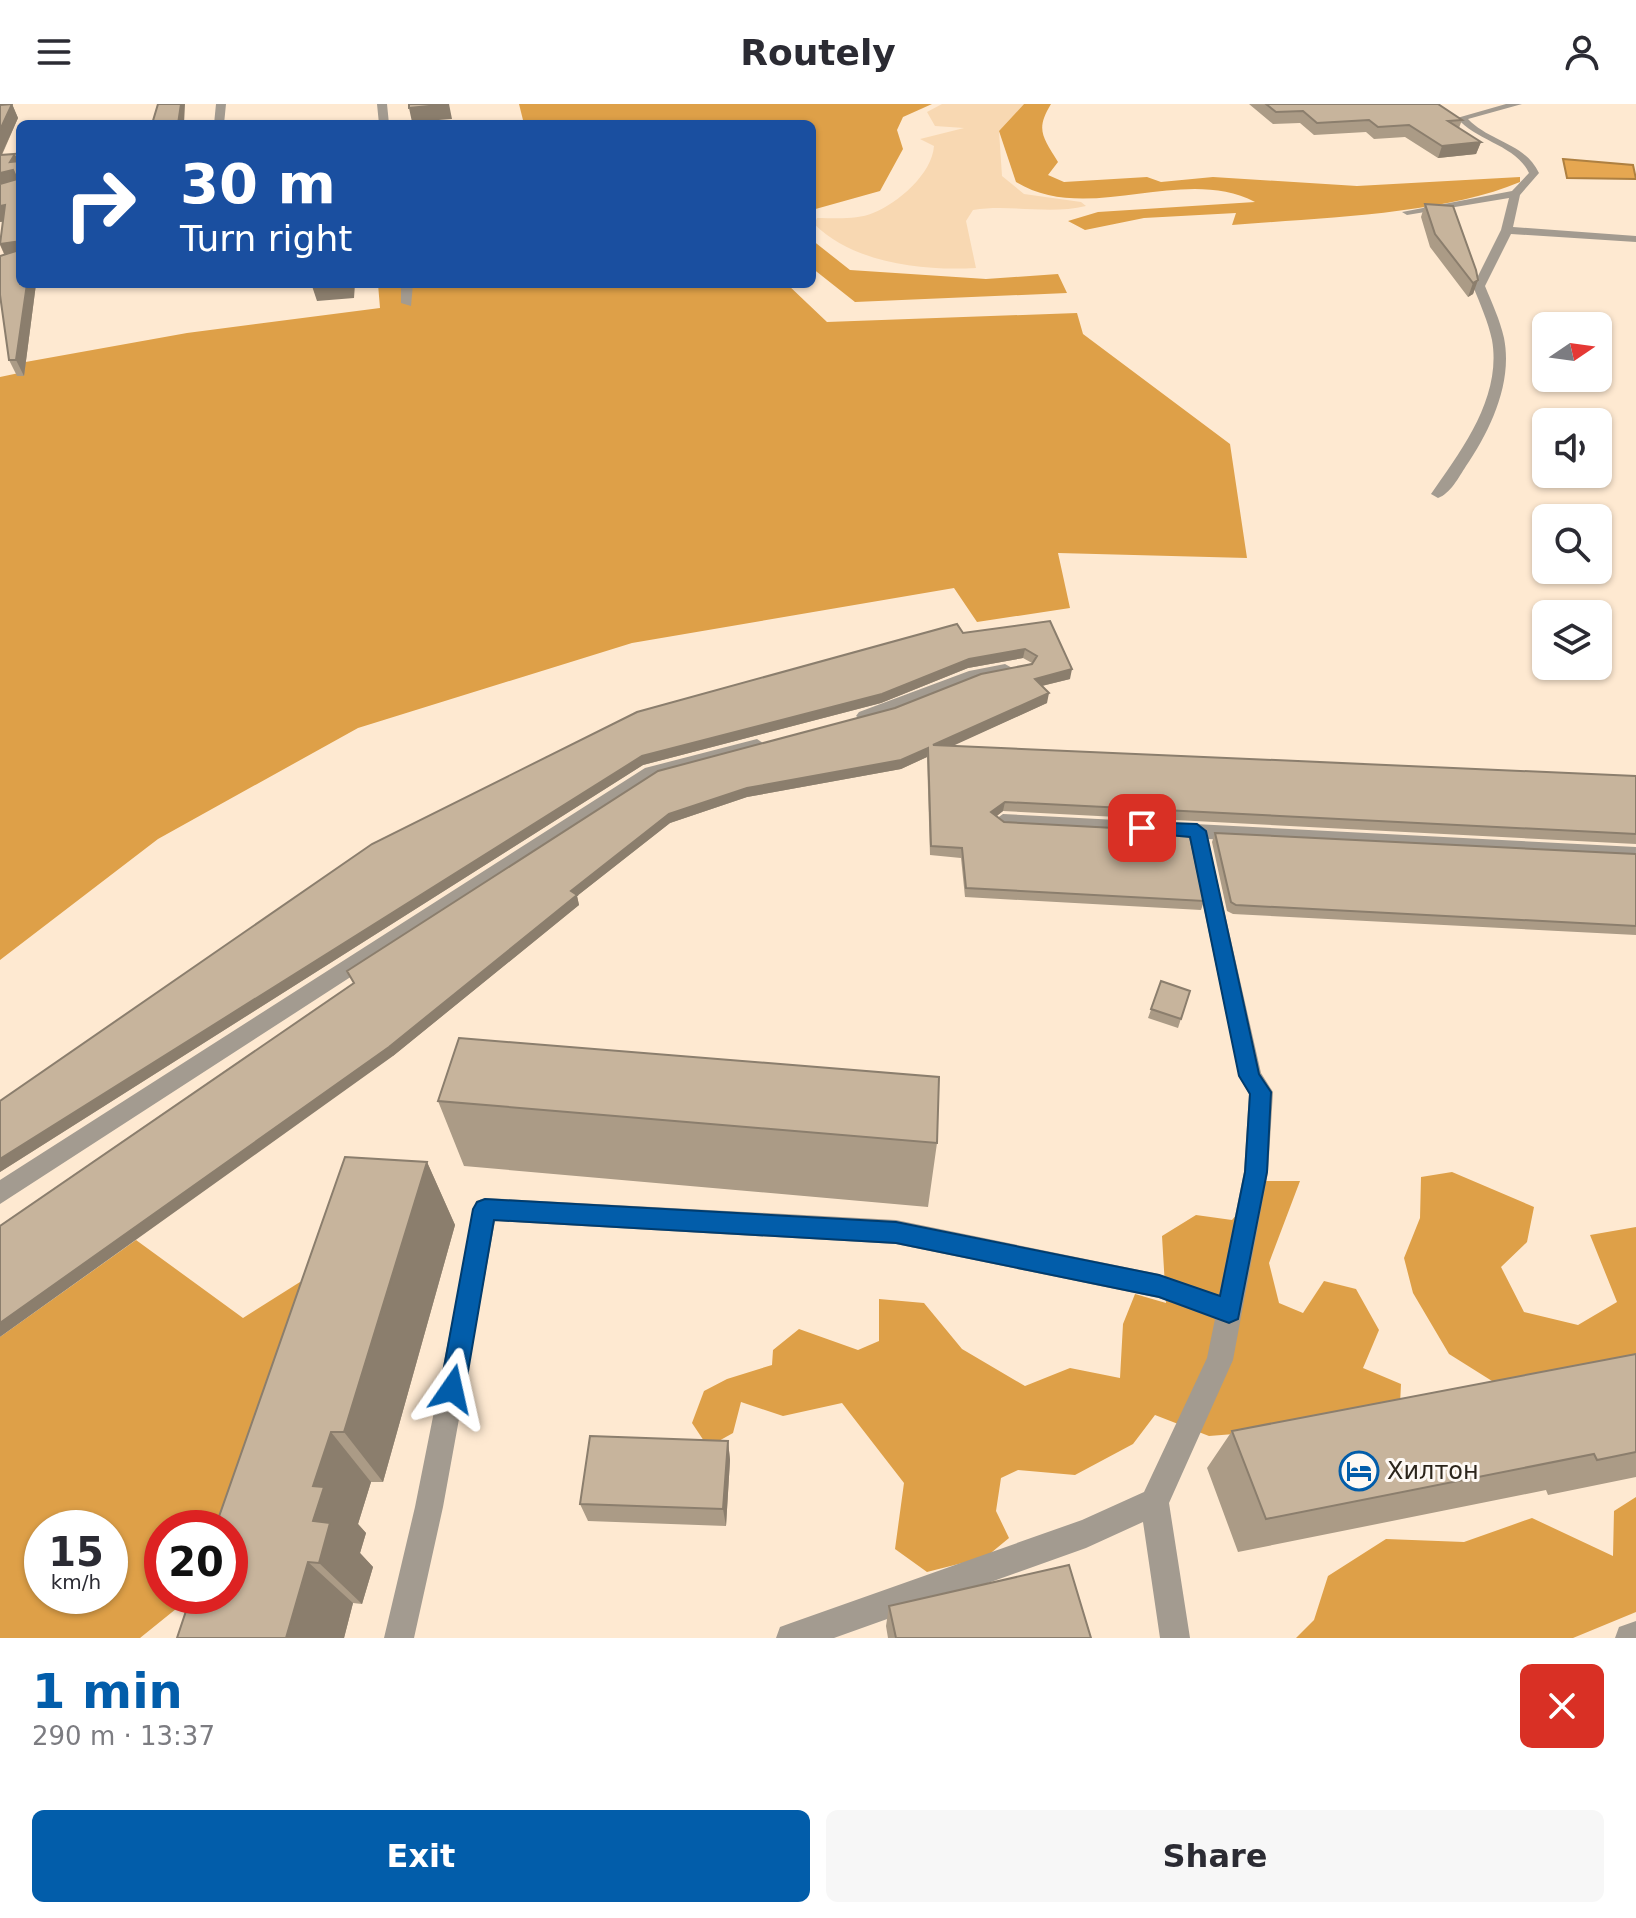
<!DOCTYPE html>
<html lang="en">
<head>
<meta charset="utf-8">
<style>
	body { margin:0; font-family:"DejaVu Sans",sans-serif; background:#f7f7f7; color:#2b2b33; height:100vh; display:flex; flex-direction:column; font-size:30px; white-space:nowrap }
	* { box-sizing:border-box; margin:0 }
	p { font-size:26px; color:#7c7c81 }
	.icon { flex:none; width:44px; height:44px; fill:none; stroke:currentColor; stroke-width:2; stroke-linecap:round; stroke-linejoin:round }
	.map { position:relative; height:1534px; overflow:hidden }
	.panel { display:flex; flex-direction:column; background:#fff; flex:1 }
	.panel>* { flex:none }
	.hud { position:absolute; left:16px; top:16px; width:800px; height:168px; border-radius:12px; box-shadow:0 2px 6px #0004; background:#1a4fa0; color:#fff; overflow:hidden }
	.needle { width:52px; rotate:77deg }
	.tools { position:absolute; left:1532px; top:208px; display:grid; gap:16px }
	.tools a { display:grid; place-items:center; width:80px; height:80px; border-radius:12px; background:#fff; box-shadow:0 2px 6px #0004; font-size:40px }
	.speed { position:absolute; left:24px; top:1406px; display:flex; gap:16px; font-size:40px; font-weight:700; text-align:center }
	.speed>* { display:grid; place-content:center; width:104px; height:104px; border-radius:50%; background:#fff; box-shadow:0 2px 6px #0004; line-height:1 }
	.speed small { font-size:20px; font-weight:400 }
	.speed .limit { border:12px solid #d22; background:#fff; color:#111 }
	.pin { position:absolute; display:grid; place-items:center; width:68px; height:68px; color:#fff; margin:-34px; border-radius:16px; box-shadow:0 4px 12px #0006 }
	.me { position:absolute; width:88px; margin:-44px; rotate:11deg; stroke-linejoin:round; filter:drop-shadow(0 0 6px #0008) }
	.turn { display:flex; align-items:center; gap:28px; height:168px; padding:0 32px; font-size:36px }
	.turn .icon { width:104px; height:104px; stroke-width:2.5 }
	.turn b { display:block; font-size:56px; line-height:68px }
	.round { display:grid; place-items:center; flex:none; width:84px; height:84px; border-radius:12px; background:#f7f7f7 }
	.summary { display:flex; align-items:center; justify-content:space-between; height:136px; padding:0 32px }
	h1 { font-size:48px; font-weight:800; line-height:60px; color:#025daa }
	.action { display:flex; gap:16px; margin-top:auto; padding:16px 32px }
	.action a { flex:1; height:92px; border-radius:12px; background:#025daa; color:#fff; font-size:32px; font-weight:800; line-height:92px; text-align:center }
	.action a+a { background:#f7f7f7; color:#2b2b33 }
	header { display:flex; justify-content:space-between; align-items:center; height:104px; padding:0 32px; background:#fff; font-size:36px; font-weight:800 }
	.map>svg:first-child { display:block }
	.green { fill:#f8d8b2 }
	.forest { fill:#dea048; fill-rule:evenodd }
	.water { fill:#e6a751; stroke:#ae8041; stroke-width:2 }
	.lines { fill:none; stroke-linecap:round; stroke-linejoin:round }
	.minor { fill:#a39b90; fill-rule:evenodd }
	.wall { fill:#ab9b86 }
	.shaded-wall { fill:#8b7e6d }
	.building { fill:#c7b49c; stroke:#8b7e6d; stroke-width:2 }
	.route { fill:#025daa; stroke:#013c6e; stroke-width:2 }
	.labels { text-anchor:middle; stroke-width:6; stroke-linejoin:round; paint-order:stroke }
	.near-poi-label { font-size:24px; fill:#2c251b; stroke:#fef9f4; text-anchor:start }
</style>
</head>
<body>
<header><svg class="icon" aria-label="menu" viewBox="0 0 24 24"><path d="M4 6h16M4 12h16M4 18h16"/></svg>Routely<svg class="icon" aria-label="person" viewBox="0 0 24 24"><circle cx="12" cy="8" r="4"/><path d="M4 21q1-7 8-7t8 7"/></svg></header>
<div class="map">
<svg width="1636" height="1534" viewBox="0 0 1636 1534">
	<rect width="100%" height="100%" fill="#fee9d1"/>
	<path class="green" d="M942,0h82l-25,27 3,45 22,18 57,8 5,4c-37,9 -76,-2 -113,4l-7,11 10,47c-55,3 -122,-5 -162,-44l3,-6c18,0 40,2 56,-5 25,-10 59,-39 61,-67l-14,-7 44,-11 -29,-2 -8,-14z"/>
	<path class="forest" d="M519,0h413l-29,13 -6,13 6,19 -23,42 -68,19v-86h-288z
		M1024,0h27c-16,26 -8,33 7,58l-10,13 16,7 83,-5 14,5 52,-5 144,9 163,-9v5c-78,33 -203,36 -288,43l4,-12 -92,5 -59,12 -17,-9 30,-9 157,-10c-73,-38 -167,24 -239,-20l-17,-51z
		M812,136l38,30 136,9 72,-5 9,19 -212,9 -43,-34z
		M378,180h409l40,38 250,-9 6,21 147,110 17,114 -189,-5 12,55 -93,14 -23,-34 -322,55 -274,85 -200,111 -158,121v-583l19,-4 1,-10 167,-30 193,-25z
		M1452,1068l82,35 -7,35 -26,25 23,45 54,13 39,-23 -27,-67 46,-8v143l-136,16 -51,-32 -36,-61 -9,-35 16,-40 1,-41z
		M1265,1077h35l-31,82 10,40 24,10 21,-32 32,8 23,41 -16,38 38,16 -1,21 -67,21 -124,10 -54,-21 -22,29 -58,31 -57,-5 -17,8 -5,33 13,27 -23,19 -59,15 -32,-23 9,-66 -62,-80 -59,13 -42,-14 -8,31 -25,14 -16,-24 12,-32 23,-12 45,-14 1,-15 26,-21 59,21 21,-9v-42l45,4 38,46 63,37 45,-18 50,10 3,-54 12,-30 31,9 -4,-67 34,-21 36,5z
		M136,1136l107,78 57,-36v34l-70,212h-68v68h30l-52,42h-140v-301zM42,1424h68v68h-68z
		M1636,1393v115l-63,26h-277l18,-18 14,-44 58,-37 78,3 68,-24 81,38 1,-45z"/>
	<path class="water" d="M1563,55l70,6 3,14 -69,-1z"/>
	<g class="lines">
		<path class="minor" d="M216,0h10l-2,20h-10z
			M377,0h10l2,20h-10z
			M1506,0h16l-54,15c22,23 57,24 71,54l-19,22 -7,32 123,9v6l-125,-8 -26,52c7,17 15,34 19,52 9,45 -14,93 -38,128 -7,11 -16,28 -28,32l-7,-4c31,-44 71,-97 61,-154 -4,-19 -12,-36 -19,-54l28,-56 8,-32 -102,17 -5,-3 110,-21 17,-18c-13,-28 -53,-32 -72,-55z
			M401,180h12l-2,22 -10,-3z
			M1005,560l9,5 -3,4 -32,7 -108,40 -6,2 -9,-6 3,-4 110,-41z
			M757,635l9,6 -3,4 -105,29 -658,426v-24l645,-412z
			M1003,710l633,33v14l-428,-22 53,234 12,19 -5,80 -35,188 -64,143 21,135h-30l-17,-116 -57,26 -252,90h-58l4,-11 11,-4 291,-103 62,-28 63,-134 8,-39 -56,-21 -263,-54 -401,-23 -52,286 -29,131h-30l31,-131 61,-306 9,-3 411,22 263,54 60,21 25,-123 5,-78 -10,-18 -50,-238 -186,-10 -10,-7z
			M1636,1517v17h-21l4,-11z"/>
	</g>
	<path class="wall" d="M12,0l6,14 -16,37 18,129h16l-12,92h-7l-8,-16 -5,-106 -4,-9 3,-23h-3v-117z
		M1249,0h189l24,16 -3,8 22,14 -5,12 -38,4 -33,-21 -31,2 -8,-7 -52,3 -14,-12 -27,1z
		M1425,100l53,76 -5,14 -5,3 -38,-50 -9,-30z
		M1050,517l20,58 -28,7 5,17 -96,43 685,30v68l-633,-33 -6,5 7,6 200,79 -3,9 -236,-13 -4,-39 -31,-3 -3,-98 -26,12 -154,28 -77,26 -93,73 2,9 -186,151 -46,-85 548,-263 137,-45 -9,-5 -55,10 -87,35 -238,62 -643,407v-71l372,-257 591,-211z
		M1215,729l421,21v81l-403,-21 -6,-3 -15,-69z
		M1161,877l29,10 -12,37 -30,-10z
		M438,997l499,42 -9,64 -464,-41z
		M427,1058l28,63 -72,257h-12l-13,42 8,9 -6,20 13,14 -11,37 -9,-1 -9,35h-167z
		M1636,1250v123l-88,18 -2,-5 -308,62 -31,-84 25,-37z
		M728,1337l2,19 -4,66 -138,-5 -8,-17z
		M889,1502l202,32h-203l-2,-12z"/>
	<path class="shaded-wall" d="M12,0l6,14 -18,40v-28z
		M181,0h4l-1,20h-6z
		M449,0l3,15 -40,3 -3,-14z
		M1481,38l-5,12 -38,4 4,-12z
		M15,50l5,12 -10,-4z
		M13,66l7,15 -20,4v-16z
		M5,101l6,15 -11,2v-16z
		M15,138l5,11 -13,7 -7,-16z
		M1478,176l-5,14 -5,3 5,-14z
		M27,180h9l-12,92 -8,-16z
		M329,180h26l-1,14 -37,3 -5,-15z
		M1025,545l-2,9 -55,10 -87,35 -238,62 -643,407v-13l642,-403 327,-97z
		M1072,565l-2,10 -37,9 2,-9z
		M1049,589l-2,10 -114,52v-10z
		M928,644l-1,9 -26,12 -154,28 -77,26 -93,73 2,9 -186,151 -393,281v-14l571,-432 98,-77 78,-26z
		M1005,698l-2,9 -13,10 1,-9z
		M427,1058l28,63 -72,257 -39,-50z
		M331,1328l40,50 -13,42 8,9 -6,20 13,14 -11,37 -43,-41 -6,-42v-35z
		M728,1337l2,19 -4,66 -3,-17z
		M308,1458l45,41 -9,35h-58z"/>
	<path class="building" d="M12,0l-12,26v-25z
		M158,0h23l-3,20h-26z
		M409,0h40l-40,4z
		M1266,0h172l24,16 -14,1 33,21 -39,4 -33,-21 -31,2 -9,-7 -52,3 -14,-12 -27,1z
		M15,50l-5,8 10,-1v123h7l-11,76h-7l-9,-65v-39l16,-5 -1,-9 -15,2 5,-39 -5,1v-22l17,-5 -4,-9 -13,3v-18z
		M1425,100l28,2 23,64 2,10 -5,3 -38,-49z
		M1050,517l22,48 -37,10 14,14 -116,52 703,31v58l-631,-32 -14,10 13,10 185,10 15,69 -238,-13 -4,-40 -31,-2 -3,-98 -27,12 -154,28 -78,26 -98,77 6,4 -188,152 -389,276v-97l354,-243 -7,-12 311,-200 237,-63 86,-34 51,-10 5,-8 -12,-7 -56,10 -87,35 -240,62 -642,403v-58l372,-257 265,-132 320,-88 6,9z
		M1215,729l421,21v72l-400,-21 -5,-3z
		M1161,877l29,10 -9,28 -30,-10z
		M459,934l480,39 -2,66 -499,-42z
		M345,1053l82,5 -83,270h-13l-18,54 11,1 -11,34 17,2 -11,40 -11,-1 -22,76h-109l14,-42h39v-68h-15z
		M1636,1250v98l-39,8 -3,-6 -328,65 -34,-88z
		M590,1332l138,5 -5,68 -143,-5z
		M1069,1461l22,73h-195l-7,-32z"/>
	<path class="route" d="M1142,718l55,2 9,7 53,243 12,18 -4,80 -29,147 -9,4 -70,-26 -263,-54 -402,-23 -29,169 -4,8 -9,4 -9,-4 -3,-8 33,-180 4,-7 8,-3 411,23 263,53 61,21 25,-124 5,-78 -11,-18 -49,-239 -54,-5 -3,-4z"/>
	<defs>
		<symbol id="hotel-ring" viewBox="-11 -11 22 22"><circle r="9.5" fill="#fef9f4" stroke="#025daa" stroke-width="1.5"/><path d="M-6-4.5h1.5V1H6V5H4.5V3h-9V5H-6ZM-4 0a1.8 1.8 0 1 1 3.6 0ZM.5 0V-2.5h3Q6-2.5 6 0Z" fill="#025daa"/></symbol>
	</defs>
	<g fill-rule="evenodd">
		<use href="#hotel-ring" x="1337" y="1345" width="44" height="44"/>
	</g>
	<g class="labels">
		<g class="near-poi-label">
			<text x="1387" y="1375">Хилтон</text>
		</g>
	</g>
</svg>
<div class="tools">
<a><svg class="needle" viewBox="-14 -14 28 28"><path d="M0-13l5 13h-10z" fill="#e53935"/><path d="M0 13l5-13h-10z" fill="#7c7c81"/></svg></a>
<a><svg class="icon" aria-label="sound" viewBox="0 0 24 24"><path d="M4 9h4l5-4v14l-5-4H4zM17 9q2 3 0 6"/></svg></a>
<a><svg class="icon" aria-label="search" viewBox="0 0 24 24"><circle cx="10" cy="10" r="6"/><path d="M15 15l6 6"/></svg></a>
<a><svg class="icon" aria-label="layers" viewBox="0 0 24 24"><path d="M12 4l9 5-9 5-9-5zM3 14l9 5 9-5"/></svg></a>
</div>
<div class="speed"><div>15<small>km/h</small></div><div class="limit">20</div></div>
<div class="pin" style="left:1142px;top:724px;background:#d93025"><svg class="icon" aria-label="arrive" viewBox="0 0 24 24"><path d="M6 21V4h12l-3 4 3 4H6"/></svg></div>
<svg class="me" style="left:452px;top:1285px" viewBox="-20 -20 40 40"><path d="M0-17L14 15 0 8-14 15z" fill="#025daa" stroke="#fff" stroke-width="4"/></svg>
<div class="hud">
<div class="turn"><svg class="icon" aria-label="right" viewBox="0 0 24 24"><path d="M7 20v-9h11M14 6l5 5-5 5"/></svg><div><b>30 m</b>Turn right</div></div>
</div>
</div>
<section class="panel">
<div class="summary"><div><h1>1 min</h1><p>290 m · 13:37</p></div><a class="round" style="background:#d93025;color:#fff"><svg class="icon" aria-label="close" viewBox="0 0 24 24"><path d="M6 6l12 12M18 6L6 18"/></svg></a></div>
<div class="action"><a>Exit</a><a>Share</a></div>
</section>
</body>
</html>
